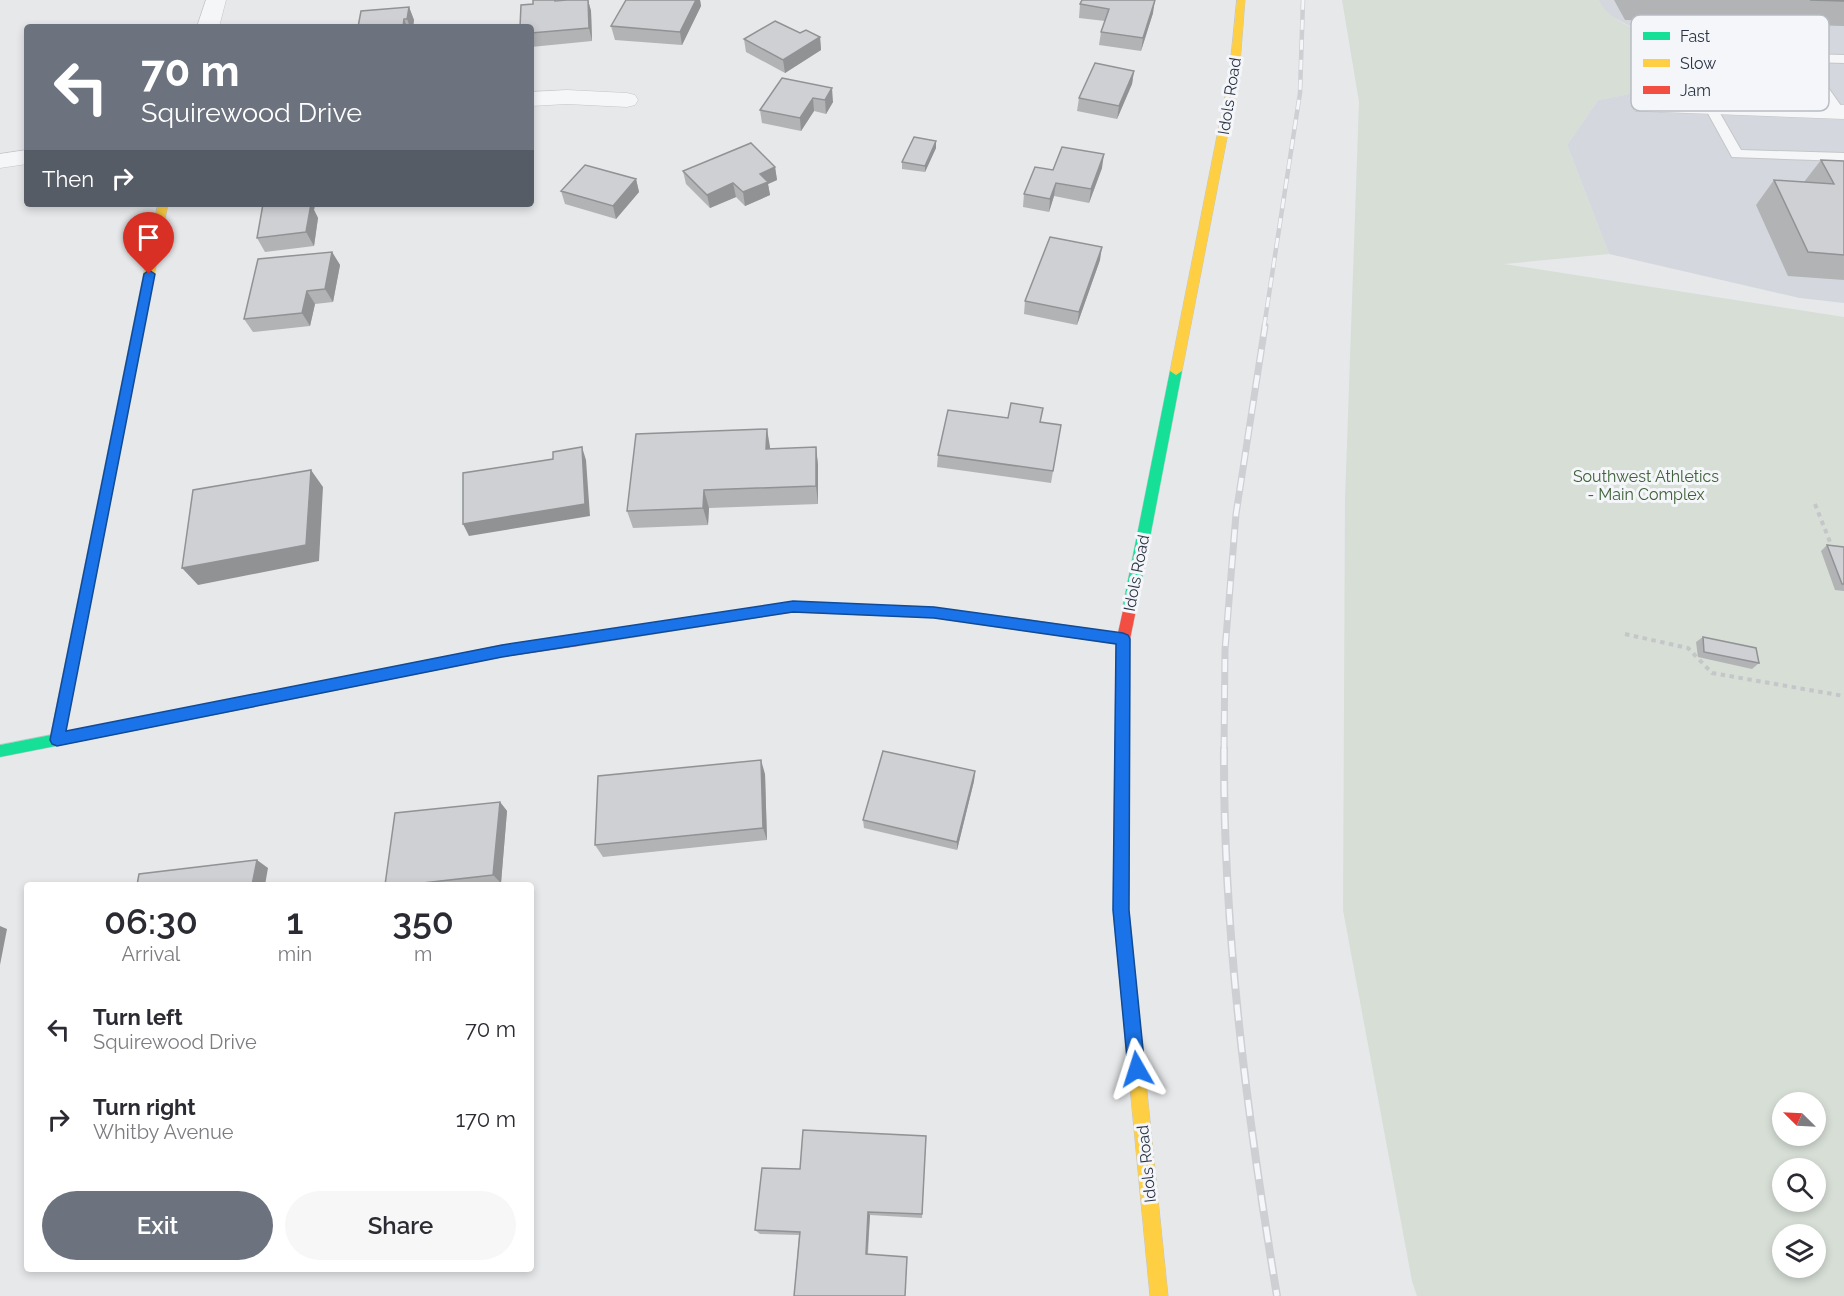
<!DOCTYPE html>
<html lang="en">
<head>
<meta charset="utf-8">
<style>
	body { margin:0; font-family:Raleway,sans-serif; background:#f7f7f7; color:#2b2b33; height:100vh; display:flex; flex-direction:column; font-size:22px; white-space:nowrap }
	* { box-sizing:border-box; margin:0 }
	p { font-size:20px; color:#7c7c81 }
	.icon { flex:none; width:33px; height:33px; fill:none; stroke:currentColor; stroke-width:2; stroke-linecap:round; stroke-linejoin:round }
	.map { position:relative; flex:1; overflow:hidden }
	.drawer { position:absolute; left:24px; top:882px; width:510px; height:390px; display:flex; flex-direction:column; background:#fff; border-radius:6px; box-shadow:0 3px 9px #0003 }
	.drawer>* { flex:none }
	.guide { position:absolute; left:24px; top:24px; width:510px; height:183px; border-radius:6px; box-shadow:0 3px 9px #0003; background:#6c737f; color:#fff; overflow:hidden }
	.needle { width:39px; rotate:294deg }
	.tools { position:absolute; left:1772px; top:1092px; display:grid; gap:12px }
	.tools a { display:grid; place-items:center; width:54px; height:54px; border-radius:50%; background:#fff; box-shadow:0 3px 9px #0003; font-size:30px }
	.pin { position:absolute; display:grid; place-items:center; width:51px; height:51px; color:#fff; margin:-62px -26px; border-radius:50% 50% 50% 0; rotate:-45deg; box-shadow:0 0 6px #0007 }
	.pin .icon { rotate:45deg }
	.me { position:absolute; width:66px; margin:-33px; rotate:354deg; stroke-linejoin:round; filter:drop-shadow(0 0 4px #0008) }
	.turn { display:flex; align-items:center; gap:21px; height:126px; padding:0 18px; font-size:27px }
	.turn .icon { width:78px; height:78px; stroke-width:2.5 }
	.turn b { display:block; font-size:42px; line-height:51px }
	.then { display:flex; align-items:center; height:57px; padding:0 18px; background:#0003; gap:12px; font-size:22px }
	.eta { display:flex; justify-content:space-evenly; align-items:center; height:102px; text-align:center }
	.eta b { font-size:36px; font-weight:600; line-height:42px }
	.action { display:flex; gap:12px; margin-top:auto; padding:12px 18px }
	.action a { flex:1; height:69px; border-radius:36px; background:#6c737f; color:#fff; font-size:24px; font-weight:600; line-height:69px; text-align:center }
	.action a+a { background:#f7f7f7; color:#2b2b33 }
	ul { padding:0; list-style:none }
	li { display:flex; align-items:center; gap:18px; height:90px; padding:0 18px }
	li div { flex:1 }
	li b { display:block; font-size:22px }
	li em { font-style:normal }
	.map>svg:first-child { display:block }
	.built { fill:#d4d7dd }
	.green { fill:#d6ded6; fill-rule:evenodd }
	.lines { fill:none; stroke-linecap:round; stroke-linejoin:round }
	.lane-casing { stroke:#c4c6c8; stroke-width:2 }
	.street-casing { stroke:#c4c6c8; stroke-width:1 }
	.fast-casing { stroke:#c4c6c8; stroke-width:1 }
	.slow-casing { stroke:#c4c6c8; stroke-width:1 }
	.jam-casing { stroke:#c4c6c8; stroke-width:1 }
	.path { stroke:#c5c6ca; stroke-width:4; stroke-dasharray:4.5 4.5; stroke-linecap:butt }
	.lane { fill:#f5f6f7; fill-rule:evenodd }
	.street { fill:#f5f6f7; fill-rule:evenodd }
	.fast { fill:#16e098; fill-rule:evenodd }
	.slow { fill:#ffcf43; fill-rule:evenodd }
	.jam { fill:#f24e42; fill-rule:evenodd }
	.rail-far2-casing { stroke:#cecfd2; stroke-width:4.5 }
	.rail-far1-casing { stroke:#cecfd2; stroke-width:7 }
	.rail-casing { stroke:#cecfd2; stroke-width:8 }
	.rail-far2 { stroke:#f4f6f9; stroke-width:3; stroke-dasharray:10; stroke-linecap:butt }
	.rail-far1 { stroke:#f4f6f9; stroke-width:4.5; stroke-dasharray:13; stroke-linecap:butt }
	.rail { stroke:#f4f6f9; stroke-width:5; stroke-dasharray:16; stroke-linecap:butt }
	.wall { fill:#b1b3b5 }
	.shaded-wall { fill:#909294 }
	.building { fill:#ced0d3; stroke:#909294; stroke-width:1.5 }
	.route { fill:#1a73e8; stroke:#114b97; stroke-width:1.5 }
	.labels { text-anchor:middle; stroke-width:6; stroke-linejoin:round; paint-order:stroke }
	.street-label { font-size:16px; fill:#2b3445; stroke:#f4f6f9 }
	.park-label { font-size:16px; fill:#3f6138; stroke:#f4f6f9 }
	.key { fill:#f4f6f9; stroke:#b8bcc3; stroke-width:1.5 }
	.key-label { font-size:16px; fill:#2b3445 }
</style>
</head>
<body>
<div class="map">
<svg width="1844" height="1296" viewBox="0 0 1844 1296">
	<rect width="100%" height="100%" fill="#e6e8ea"/>
	<path class="built" d="M1598,0h246v303l-44,-5 -191,-44 -42,-109 31,-45 107,-21 -4,-37 -60,-10 -34,-18z"/>
	<path class="green" d="M1342,0h256c21,34 66,36 103,42l4,38 -107,20 -31,45 42,109 -105,10 340,53v979h-427l-5,-15 -69,-371 2,-409 14,-399zM1782,1102h33v34h-33zM1782,1168h33v34h-33zM1782,1234h33v34h-33z"/>
	<g class="lines">
		<defs>
			<path id="lane" d="M1801,54l43,1v8l-34,-1 34,48 -1,5h-8l-40,-57z
				M1711,104l6,4 24,42 103,3v8l-112,-4 -27,-49z"/>
			<path id="street" d="M206,0h20l-7,27h-22z
				M567,90l60,3 8,2 3,5 -3,5 -8,2 -60,-3 -36,2v-14z
				M1643,99l201,6v14l-209,-8 -3,-5 3,-5z
				M27,150v14l-27,4v-14z"/>
			<path id="fast" d="M1176,367l6,4 -46,239 -2,4h-10l-2,-4 48,-239z
				M223,701l5,2 2,4 -2,4 -5,2 -223,44v-12z"/>
			<path id="slow" d="M1237,0h8l-6,76 -57,295 -6,4 -6,-4 59,-295z
				M158,204h10l-104,535 -2,4 -5,2 -5,-2 -2,-4z
				M793,602l141,6 91,11 5,2 2,4 -2,4 -5,2 -91,-13 -141,-6 -215,34 -5,-2 -2,-4 2,-4 5,-2z
				M1130,996l6,2 2,6 30,292h-18l-28,-292 2,-6z"/>
			<path id="jam" d="M1129,605l5,1 2,4 -6,29 -1,271 9,94 -2,6 -6,2 -6,-2 -2,-6 -9,-94 3,-266 -91,-13 -5,-2 -2,-4 2,-4 5,-2 93,14 6,-27z
				M578,634l5,2 2,4 -2,4 -5,2 -76,11 -279,56 -5,-2 -2,-4 2,-4 5,-2 279,-56z"/>
		</defs>
		<use href="#lane" class="lane-casing"/>
		<use href="#street" class="street-casing"/>
		<use href="#fast" class="fast-casing"/>
		<use href="#slow" class="slow-casing"/>
		<use href="#jam" class="jam-casing"/>
		<path class="path" d="M1815,504l17,43
			M1625,634l63,14 24,25 132,23"/>
		<use href="#lane" class="lane"/>
		<use href="#street" class="street"/>
		<use href="#fast" class="fast"/>
		<use href="#slow" class="slow"/>
		<use href="#jam" class="jam"/>
		<defs>
			<path id="rail-far2" d="M1264,327l36,-234 3,-93"/>
			<path id="rail-far1" d="M1224,750l1,-100 11,-136 29,-188"/>
			<path id="rail" d="M1224,749c-1,183 23,366 53,547"/>
		</defs>
		<use href="#rail-far2" class="rail-far2-casing"/>
		<use href="#rail-far1" class="rail-far1-casing"/>
		<use href="#rail" class="rail-casing"/>
		<use href="#rail-far2" class="rail-far2"/>
		<use href="#rail-far1" class="rail-far1"/>
		<use href="#rail" class="rail"/>
	</g>
	<path class="wall" d="M588,0l3,11 1,30 -61,6v-20l2,-23 25,-3z
		M626,0h74l1,6 -19,39 -67,-5 -4,-14z
		M1614,0h230v26l-219,-6z
		M1080,4l73,9 -12,38 -42,-6 2,-13 4,-11 -26,-3z
		M409,7l5,13 -1,7h-55z
		M800,33l20,4 1,13 -36,23 -39,-21 -2,-13z
		M1134,71l-2,13 -15,35 -40,-8 2,-13z
		M782,78l51,24 -7,12 -12,-3 -13,20 -39,-8 -2,-13z
		M936,141v7l-11,24 -23,-3v-7z
		M1821,160l23,1v119l-56,-4 -32,-71 18,-25 30,2z
		M775,167l2,13 -9,4 2,11 -25,11 -9,-9 -26,11 -24,-24 -3,-13z
		M1102,168l-13,35 -35,-7 -5,16 -26,-5 1,-13 29,-24z
		M636,179l3,13 -23,27 -51,-15 -4,-13z
		M263,204h52l-1,6 4,8 -4,28 -49,6 -8,-14z
		M332,252l8,13 -7,37 -18,2 -5,22 -57,6 -9,-13z
		M1100,260l-23,65 -53,-11 1,-13z
		M1008,418l53,7 -10,58 -114,-16 1,-12z
		M770,447v2l46,-2 2,18v39l-109,4 -1,17 -75,3 -6,-17z
		M1827,545l17,2v44l-9,-1 -14,-39z
		M1703,637l56,26 -7,6 -54,-12 -2,-15z
		M975,771l-1,10 -17,69 -93,-22 -1,-8z
		M765,774l2,66 -164,17 -8,-12z
		M500,802l7,9 -6,72 -17,2h-99z
		M926,1136l-4,82 -52,-3 -2,40 39,2 -2,39h-111l5,-61 -39,-1 -5,-4z"/>
	<path class="shaded-wall" d="M588,0l3,11 1,30 -3,-13z
		M696,0h4l1,6 -19,39 -2,-13z
		M1155,0l-2,13 -12,38 2,-13z
		M409,7l5,13 -1,7h-3l-3,-8z
		M404,19l3,8h-4z
		M820,37l1,13 -36,23 -2,-13z
		M1134,71l-2,13 -15,35 2,-13z
		M832,88l1,14 -7,12 -1,-14z
		M813,98l1,13 -13,20 -1,-13z
		M936,141v7l-11,24v-6z
		M1104,154l-2,14 -13,35 2,-14z
		M775,167l2,13 -9,4 2,11 -25,11 -2,-14 17,-18z
		M636,179l3,13 -23,27 -3,-13z
		M733,183l3,14 -26,11 -3,-13z
		M1056,183l-2,13 -5,16 1,-13z
		M306,204h9l-1,6 4,8 -4,28 -8,-14z
		M1102,247l-2,13 -23,65 2,-13z
		M332,252l8,13 -7,37 -8,-13z
		M307,291l8,13 -5,22 -8,-13z
		M767,429l3,18 -1,20 -3,-18z
		M582,447l4,13 4,56 -121,20 -6,-12z
		M816,447l2,18v39l-2,-18z
		M311,470l12,17 -4,74 -121,24 -16,-17z
		M704,490l5,18 -1,17 -5,-17z
		M761,760l4,14 2,66 -4,-12z
		M975,771l-1,10 -17,69v-8z
		M500,802l7,9 -6,72 -8,-8z
		M257,860l11,8 -3,17h-13z
		M0,926l7,3 -7,36z
		M868,1212l2,3 -3,42 -1,-3z"/>
	<path class="building" d="M533,0h22v1l12,-1h21l1,28 -58,5v-6h-11l1,-22 12,-1z
		M626,0h70l-16,32 -69,-6z
		M1082,0h73l-12,38 -42,-6 8,-23 -29,-5z
		M1810,0h34v1z
		M409,7l-2,12h-3l-1,8h-45l3,-16z
		M775,21l25,12 6,-3 14,7 -37,23 -39,-21z
		M1095,63l39,8 -15,35 -40,-8z
		M782,78l50,10 -7,12 -12,-2 -13,20 -40,-8z
		M914,137l22,4 -11,25 -23,-4z
		M751,143l24,24 -15,7 8,8 -25,10 -10,-9 -26,12 -24,-24z
		M1062,147l42,7 -13,35 -35,-6 -6,16 -26,-5 11,-27 18,3z
		M1821,160l23,1v94l-36,-3 -34,-72 60,4z
		M585,165l51,14 -23,27 -52,-15z
		M263,204h48l-5,28 -49,6z
		M1050,237l52,10 -23,65 -54,-11z
		M332,252l-7,37 -18,2 -5,22 -58,6 14,-60z
		M1011,403l32,5 -3,14 21,3 -8,46 -115,-16 10,-45 60,8z
		M767,429l-1,20 50,-2v39l-112,4 -1,18 -76,3 9,-77z
		M582,447l3,57 -122,20v-51l90,-14v-7z
		M311,470l-5,75 -124,23 11,-78z
		M1827,545l17,2v37h-2z
		M1703,637l53,11 3,15 -55,-11z
		M883,751l92,20 -18,71 -94,-22z
		M761,760l2,68 -168,17 3,-69z
		M500,802l-7,73 -88,10h-20l10,-72z
		M257,860l-5,25h-115l2,-11z
		M803,1130l123,6 -4,78 -54,-2 -2,42 41,3 -2,39h-111l6,-64 -45,-2 7,-62 38,1z"/>
	<path class="route" d="M149,270l6,4 -89,457 436,-86 291,-44 141,6 189,26 5,2 2,4 -1,271 16,159 -2,6 -6,3 -6,-3 -3,-6 -15,-159 3,-266 -182,-26 -141,-6 -291,45 -445,89 -5,-2 -2,-4 94,-466z"/>
	<g class="labels">
		<g class="street-label">
			<text transform="translate(1229 96) rotate(-81)" y="6">Idols Road</text>
			<text transform="translate(1136 573) rotate(-79)" y="6">Idols Road</text>
			<text transform="translate(1146 1164) rotate(-96)" y="6">Idols Road</text>
		</g>
		<g class="park-label">
			<text x="1646" y="482">Southwest Athletics<tspan x="1646" dy="18">- Main Complex</tspan></text>
		</g>
	</g>
	<rect x="1631" y="15" width="198" height="96" rx="9" class="key"/>
	<rect x="1643" y="32" width="27" height="8" fill="#16e098"/>
	<rect x="1643" y="59" width="27" height="8" fill="#ffcf43"/>
	<rect x="1643" y="86" width="27" height="8" fill="#f24e42"/>
	<g class="key-label">
		<text x="1680" y="42">Fast</text>
		<text x="1680" y="69">Slow</text>
		<text x="1680" y="96">Jam</text>
	</g>
</svg>
<div class="tools">
<a><svg class="needle" viewBox="-14 -14 28 28"><path d="M0-13l5 13h-10z" fill="#e53935"/><path d="M0 13l5-13h-10z" fill="#7c7c81"/></svg></a>
<a><svg class="icon" aria-label="search" viewBox="0 0 24 24"><circle cx="10" cy="10" r="6"/><path d="M15 15l6 6"/></svg></a>
<a><svg class="icon" aria-label="layers" viewBox="0 0 24 24"><path d="M12 4l9 5-9 5-9-5zM3 14l9 5 9-5"/></svg></a>
</div>
<div class="pin" style="left:149px;top:274px;background:#d93025"><svg class="icon" aria-label="arrive" viewBox="0 0 24 24"><path d="M6 21V4h12l-3 4 3 4H6"/></svg></div>
<svg class="me" style="left:1137px;top:1069px" viewBox="-20 -20 40 40"><path d="M0-17L14 15 0 8-14 15z" fill="#1a73e8" stroke="#fff" stroke-width="4"/></svg>
<div class="guide">
<div class="turn"><svg class="icon" aria-label="left" viewBox="0 0 24 24"><path d="M17 20v-9H6M10 6l-5 5 5 5"/></svg><div><b>70 m</b>Squirewood Drive</div></div>
<div class="then">Then<svg class="icon" aria-label="right" viewBox="0 0 24 24"><path d="M7 20v-9h11M14 6l5 5-5 5"/></svg></div>
</div>
<section class="drawer">
<div class="eta">
<div><b>06:30</b><p>Arrival</p></div>
<div><b>1</b><p>min</p></div>
<div><b>350</b><p>m</p></div>
</div>
<ul>
<li><svg class="icon" aria-label="left" viewBox="0 0 24 24"><path d="M17 20v-9H6M10 6l-5 5 5 5"/></svg><div><b>Turn left</b><p>Squirewood Drive</p></div><em>70 m</em></li>
<li><svg class="icon" aria-label="right" viewBox="0 0 24 24"><path d="M7 20v-9h11M14 6l5 5-5 5"/></svg><div><b>Turn right</b><p>Whitby Avenue</p></div><em>170 m</em></li>
</ul>
<div class="action"><a>Exit</a><a>Share</a></div>
</section>
</div>
</body>
</html>
